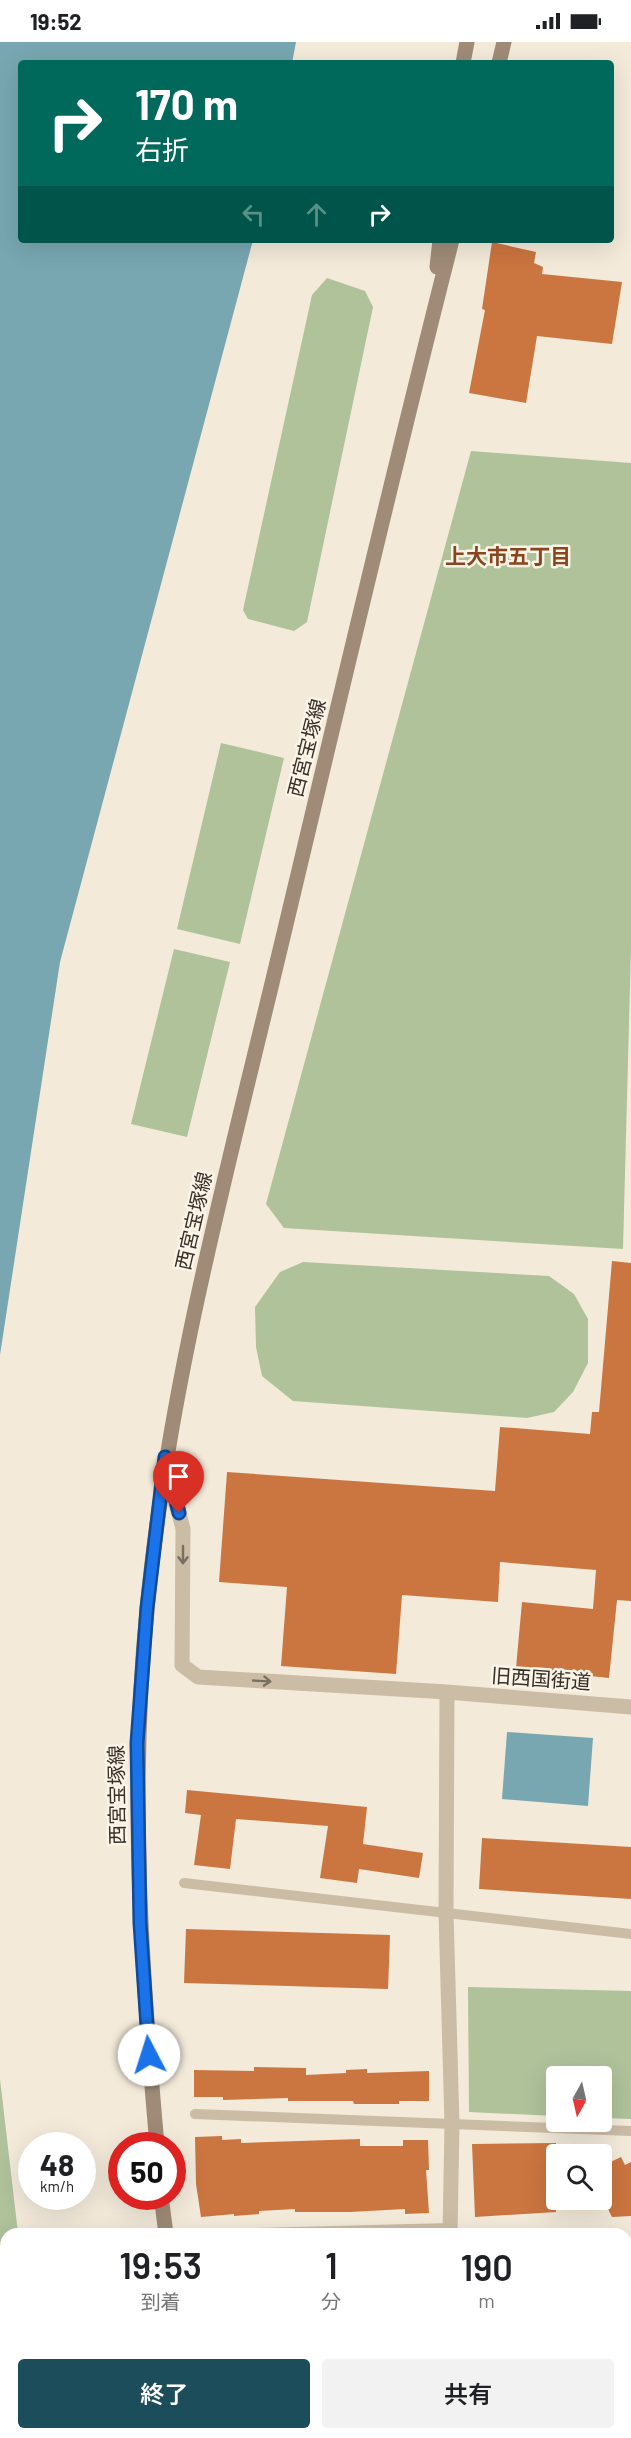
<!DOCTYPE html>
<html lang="ja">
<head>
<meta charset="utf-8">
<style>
	body { margin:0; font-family:Barlow,"Noto Sans JP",sans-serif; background:#f2f2f2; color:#202124; height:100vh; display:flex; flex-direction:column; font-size:22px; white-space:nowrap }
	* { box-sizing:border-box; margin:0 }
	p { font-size:20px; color:#757577 }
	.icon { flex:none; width:33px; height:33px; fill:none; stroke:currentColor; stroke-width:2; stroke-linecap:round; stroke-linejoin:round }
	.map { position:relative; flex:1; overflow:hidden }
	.panel { position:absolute; left:0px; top:2186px; width:632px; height:212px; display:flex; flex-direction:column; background:#fff; border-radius:18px 18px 0 0; box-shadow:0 6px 24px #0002 }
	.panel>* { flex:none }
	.banner { position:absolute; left:18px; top:18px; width:596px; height:183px; border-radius:6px; box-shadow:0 6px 24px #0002; background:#00695c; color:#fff; overflow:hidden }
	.needle { width:39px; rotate:188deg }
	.controls { position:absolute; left:546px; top:2024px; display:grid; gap:12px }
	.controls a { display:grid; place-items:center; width:66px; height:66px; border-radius:6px; background:#fff; box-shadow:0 6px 24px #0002; font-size:30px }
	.speed { position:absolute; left:18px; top:2090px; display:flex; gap:12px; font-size:30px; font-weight:700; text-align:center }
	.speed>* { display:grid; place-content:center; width:78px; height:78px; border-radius:50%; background:#fff; box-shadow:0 6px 24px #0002; line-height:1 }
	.speed small { font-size:15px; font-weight:400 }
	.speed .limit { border:9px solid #d22; background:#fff; color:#111 }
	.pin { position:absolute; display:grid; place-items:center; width:51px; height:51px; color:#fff; margin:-62px -26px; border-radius:50% 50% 50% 0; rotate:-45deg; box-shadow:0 0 6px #0007 }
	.pin .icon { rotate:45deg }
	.me { position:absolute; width:66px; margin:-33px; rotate:355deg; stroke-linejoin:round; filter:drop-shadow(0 0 4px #0008) }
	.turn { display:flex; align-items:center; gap:21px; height:126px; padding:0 18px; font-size:27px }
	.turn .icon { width:78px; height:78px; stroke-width:2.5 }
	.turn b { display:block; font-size:42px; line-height:51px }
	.lanes { display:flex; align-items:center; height:57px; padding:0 18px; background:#0003; justify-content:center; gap:30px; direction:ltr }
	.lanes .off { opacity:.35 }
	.eta { display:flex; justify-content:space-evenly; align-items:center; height:102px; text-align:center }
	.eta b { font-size:36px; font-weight:600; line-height:42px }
	.action { display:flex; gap:12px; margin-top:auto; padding:12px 18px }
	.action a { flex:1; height:69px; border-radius:6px; background:#1b4d5a; color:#fff; font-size:24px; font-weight:600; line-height:69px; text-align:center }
	.action a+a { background:#f2f2f2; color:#202124 }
	.status { display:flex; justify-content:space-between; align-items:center; height:42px; padding:0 30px; background:#fff; direction:ltr }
	.status svg { height:16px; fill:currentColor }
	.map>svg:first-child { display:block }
	.green { fill:#afc29a }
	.water { fill:#78a7b1 }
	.building { fill:#cb7540 }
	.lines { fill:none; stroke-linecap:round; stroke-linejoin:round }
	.service { stroke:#cbbca6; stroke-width:10 }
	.minor { stroke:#cbbca6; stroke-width:15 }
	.secondary { stroke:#9f8b77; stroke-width:15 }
	.oneway { stroke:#7a6e60 }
	.route-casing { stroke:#114b97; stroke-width:15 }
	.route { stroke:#1a73e8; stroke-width:10 }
	.labels { text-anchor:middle; stroke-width:5; stroke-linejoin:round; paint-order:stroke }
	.street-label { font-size:20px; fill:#372e27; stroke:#faf4e7 }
	.neighbourhood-label { font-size:21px; font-weight:bold; fill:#89451d; stroke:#faf4e7 }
</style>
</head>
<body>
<div class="status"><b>19:52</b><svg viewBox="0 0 49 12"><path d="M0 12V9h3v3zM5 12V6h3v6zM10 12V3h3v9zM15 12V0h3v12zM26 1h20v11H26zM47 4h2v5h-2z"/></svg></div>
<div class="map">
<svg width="631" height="2396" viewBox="0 0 631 2396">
	<rect width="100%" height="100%" fill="#f3eada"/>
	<path class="green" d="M327,236l38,13 8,16 -66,315 -13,9 -46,-12 -5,-9 69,-315z
		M471,409l160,12v485l-8,301 -339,-21 -18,-24z
		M221,701l63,15 -44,186 -63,-15z
		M174,907l56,13 -43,175 -56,-13z
		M303,1220l246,14 25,18 14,25v44l-15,29 -19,20 -27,6 -234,-17 -31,-25 -6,-29 -1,-40 25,-35z
		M468,1945l163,4v128l-29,-1v-42h-46v40l-87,-4z
		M0,2037l18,154 -12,1v199h44l1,5h-51z"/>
	<path class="water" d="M0,0h296l-4,21h-271v177h232l-193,722 -60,393z
		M507,1690l86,6 -5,68 -86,-7z"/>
	<path class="building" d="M492,200l44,10 -2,11 9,4 -1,7 80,8 -10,62 -75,-8 -11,67 -57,-10 16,-83 -3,-1z
		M612,1219l19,2v338l-14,-1 -8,78 -93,-10 6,-66 71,7 3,-39 -96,-8 -2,40 -96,-7 -6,79 -115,-8 6,-79 -68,-5 8,-110 268,19 5,-64 90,7 2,-22h7z
		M187,1748l180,17 -4,37 60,9 -4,25 -60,-9 -2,14 -37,-5 8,-52 -92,-7 -6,50 -36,-4 7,-50 -16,-2z
		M482,1796l149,9v52l-152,-10z
		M186,1887l204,6 -2,54 -204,-6z
		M254,2025l52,1v7l40,-2v-3l21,-1v4l62,-2v30h-30v3h-45l-1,-3h-65v-3l-65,2v-3h-29v-27l60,1z
		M222,2094v4l19,-1v4l119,-4v7h43v-6h25l1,30h-3l3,43 -24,1v-5l-55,3h-55v-3l-36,2v3l-25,2v-2l-33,3 -5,-33 -1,-47z
		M556,2101v69l-81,5 -3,-73z
		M621,2115l4,8 6,-3v54l-19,1 -10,-20 7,-3 -7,-15v-13z"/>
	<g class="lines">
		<path class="service" d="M184,1841l447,51
			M195,2072l436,17
			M219,2192l232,-6
			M626,2284h5"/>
		<path class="minor" d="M166,1421l17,66 -1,136 16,12 249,15 184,15
			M447,1650l-1,221 6,211 -2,110
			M472,2391l1,5"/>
		<path class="secondary" d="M463,21l4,-21
			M499,21l5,-21
			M437,225l3,-27
			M157,2103c-16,-180 -28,-355 -10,-535 20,-214 76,-423 126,-631 59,-246 116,-493 179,-739
			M161,2154l5,38
			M195,2391l1,5"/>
	</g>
	<defs><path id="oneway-shaft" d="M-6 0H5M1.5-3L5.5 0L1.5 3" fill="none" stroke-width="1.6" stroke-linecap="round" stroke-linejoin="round" transform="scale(1.5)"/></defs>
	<g class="oneway">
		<use href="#oneway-shaft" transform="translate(183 1513) rotate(90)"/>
		<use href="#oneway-shaft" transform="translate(262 1639) rotate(3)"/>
	</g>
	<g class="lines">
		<defs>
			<path id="route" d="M149,2013l-9,-132 -3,-180 10,-135 18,-151 14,56"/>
		</defs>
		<use href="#route" class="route-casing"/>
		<use href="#route" class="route"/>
	</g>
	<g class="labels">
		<g class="street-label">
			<text transform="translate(307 706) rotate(-76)" y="7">西宮宝塚線</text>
			<text transform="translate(194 1179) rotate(-77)" y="7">西宮宝塚線</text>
			<text transform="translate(541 1637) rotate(4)" y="7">旧西国街道</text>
			<text transform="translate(117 1753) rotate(-91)" y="7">西宮宝塚線</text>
		</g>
		<g class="neighbourhood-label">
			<text x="508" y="522">上大市五丁目</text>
		</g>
	</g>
</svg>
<div class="controls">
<a><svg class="needle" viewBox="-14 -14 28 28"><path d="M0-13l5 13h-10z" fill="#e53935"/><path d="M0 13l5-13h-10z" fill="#757577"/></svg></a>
<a><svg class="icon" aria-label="search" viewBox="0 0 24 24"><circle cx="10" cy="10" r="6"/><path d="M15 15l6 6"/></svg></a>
</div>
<div class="speed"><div>48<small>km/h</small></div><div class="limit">50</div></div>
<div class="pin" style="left:179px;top:1471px;background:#d93025"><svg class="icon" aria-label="arrive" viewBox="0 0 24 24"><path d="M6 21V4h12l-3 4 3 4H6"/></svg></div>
<svg class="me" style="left:149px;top:2013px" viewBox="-20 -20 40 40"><circle r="19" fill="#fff"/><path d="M0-13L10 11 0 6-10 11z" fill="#1a73e8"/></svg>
<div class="banner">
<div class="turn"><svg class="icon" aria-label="right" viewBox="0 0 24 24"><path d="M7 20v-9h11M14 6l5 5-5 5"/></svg><div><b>170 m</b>右折</div></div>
<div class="lanes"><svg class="icon off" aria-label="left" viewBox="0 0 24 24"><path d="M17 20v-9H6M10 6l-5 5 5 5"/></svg><svg class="icon off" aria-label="ahead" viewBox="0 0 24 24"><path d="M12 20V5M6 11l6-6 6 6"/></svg><svg class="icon" aria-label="right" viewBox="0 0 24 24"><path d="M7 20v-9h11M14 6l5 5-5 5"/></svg></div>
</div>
<section class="panel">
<div class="eta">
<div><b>19:53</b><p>到着</p></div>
<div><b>1</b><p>分</p></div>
<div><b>190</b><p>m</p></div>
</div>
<div class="action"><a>終了</a><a>共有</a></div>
</section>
</div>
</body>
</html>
